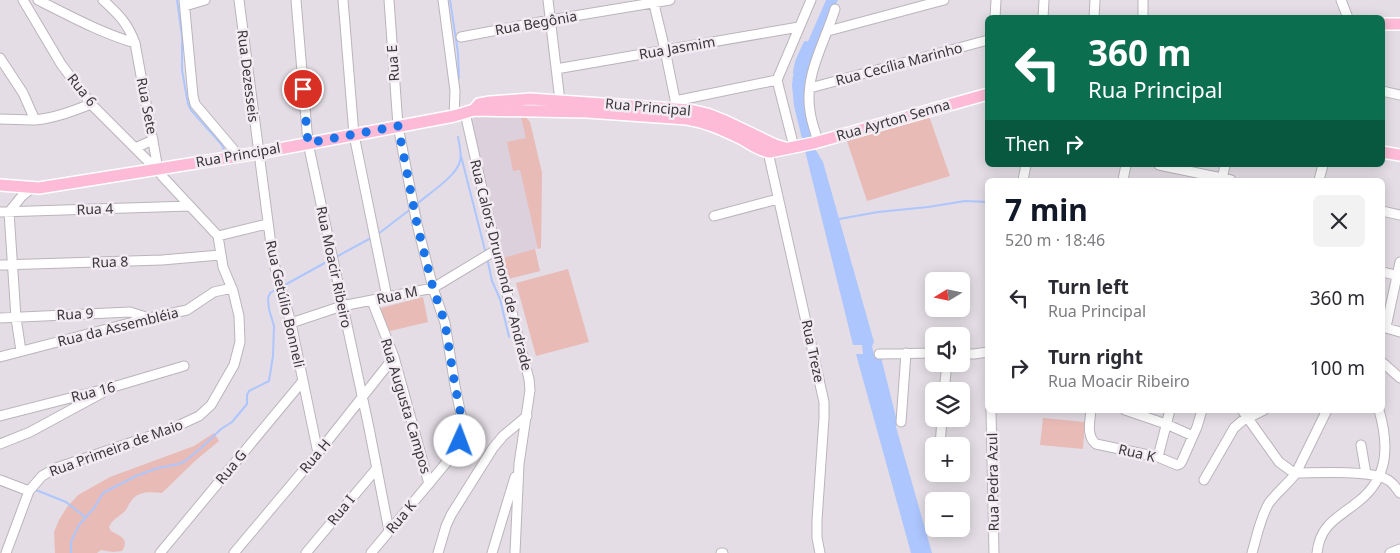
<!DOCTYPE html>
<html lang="en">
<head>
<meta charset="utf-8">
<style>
	body { margin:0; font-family:"Noto Sans",sans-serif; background:#f2f2f3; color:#2b2b33; height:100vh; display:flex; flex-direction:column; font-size:19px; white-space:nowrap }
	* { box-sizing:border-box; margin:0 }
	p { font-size:16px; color:#7c7c81 }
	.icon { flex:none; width:28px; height:28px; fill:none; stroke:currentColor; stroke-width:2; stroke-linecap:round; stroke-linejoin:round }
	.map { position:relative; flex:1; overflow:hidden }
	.panel { position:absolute; left:985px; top:178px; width:400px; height:235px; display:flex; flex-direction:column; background:#fff; border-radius:8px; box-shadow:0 2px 12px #0003 }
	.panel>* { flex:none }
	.top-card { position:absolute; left:985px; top:15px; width:400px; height:152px; border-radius:8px; box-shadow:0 2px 12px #0003; background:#0b6e4f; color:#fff; overflow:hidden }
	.needle { width:32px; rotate:260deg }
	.buttons { position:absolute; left:925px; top:272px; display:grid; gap:10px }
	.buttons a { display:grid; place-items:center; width:45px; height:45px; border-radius:8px; background:#fff; box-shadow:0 2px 12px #0003; font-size:25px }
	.pin { position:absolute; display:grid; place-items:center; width:42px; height:42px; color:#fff; margin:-21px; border:2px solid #fff; border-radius:50%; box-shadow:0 1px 5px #0007 }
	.me { position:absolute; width:55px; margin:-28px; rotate:2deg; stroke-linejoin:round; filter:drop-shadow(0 0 4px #0008) }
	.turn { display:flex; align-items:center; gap:18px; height:105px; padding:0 20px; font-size:22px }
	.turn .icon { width:65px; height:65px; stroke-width:2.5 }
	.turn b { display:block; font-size:35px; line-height:42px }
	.then { display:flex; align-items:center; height:48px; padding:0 20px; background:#0003; gap:10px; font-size:19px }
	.round { display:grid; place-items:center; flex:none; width:52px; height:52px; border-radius:8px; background:#f2f2f3 }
	.summary { display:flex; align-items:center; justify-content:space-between; height:85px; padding:0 20px }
	h1 { font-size:30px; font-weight:700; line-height:38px; color:#111827 }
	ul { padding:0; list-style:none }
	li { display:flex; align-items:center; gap:15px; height:70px; padding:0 20px }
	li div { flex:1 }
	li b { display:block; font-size:19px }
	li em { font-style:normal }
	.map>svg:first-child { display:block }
	.built { fill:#ddd0dd }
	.green { fill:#e9bbb7 }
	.water { fill:#adc6fd }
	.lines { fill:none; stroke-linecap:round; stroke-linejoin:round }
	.stream { stroke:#adc6fd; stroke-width:2 }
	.canal { stroke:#adc6fd; stroke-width:6 }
	.minor-casing { stroke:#bbb4bb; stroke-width:11 }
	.major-casing { stroke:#fff; stroke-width:14 }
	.minor { stroke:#fff; stroke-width:9 }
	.major { stroke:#febbd7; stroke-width:11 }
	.route { stroke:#1a73e8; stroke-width:9; stroke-dasharray:0 16.2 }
	.labels { text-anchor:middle; stroke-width:5; stroke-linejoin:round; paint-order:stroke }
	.street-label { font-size:14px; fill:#39373a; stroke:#f2ebf2 }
</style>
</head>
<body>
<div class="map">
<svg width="1400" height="553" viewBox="0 0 1400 553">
	<rect width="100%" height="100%" fill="#e4dde5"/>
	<path class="built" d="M520,113l10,9 12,51 -1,75 -6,1 5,22 -32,8 -17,-66 -19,-93 1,-2 2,-2z"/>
	<path class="green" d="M520,113l3,1 7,8 12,51 -1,75 -3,1 -18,-79 -7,1 -6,-29 19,-4z
		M929,116l21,60 -83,25 -20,-60z
		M535,249l5,22 -32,8 -5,-21z
		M568,269l21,73 -53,14 -20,-73z
		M423,297l5,25 -42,10 -5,-24z
		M1043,418l42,4 -2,27 -43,-4z
		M214,433l5,8 -23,19 -34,33c-11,-1 -23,-2 -30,7 -3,3 -4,7 -6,10 -6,7 -13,8 -17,17l2,4c9,5 19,8 11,20l-9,1 -12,-2 -4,3h-42l-1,-21 5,-12 8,-13 11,-12 32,-18 84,-31z"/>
	<path class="water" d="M826,0h12l-3,6 -28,71 -2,10v20l9,40 9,15 51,180 -2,4 2,9 5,-1 2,3 16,64 -1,6 36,126h-21l-55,-199h7l-1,-9h-9l-59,-239 -2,-21 1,-9z"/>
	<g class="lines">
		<path class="stream" d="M177,0l5,36v34l6,34 3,6 31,35 2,5
			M450,0l8,53 1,25
			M461,156l25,98
			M417,204c11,-10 40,-28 43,-43 2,-7 -1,-17 -2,-24
			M839,219l39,-7 50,-5 37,-6 23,1
			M378,234l34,-26
			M336,257l35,-19
			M487,258l5,23 8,18 9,38
			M283,286l47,-26
			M36,490l30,12 19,15
			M71,553v-10l2,-6 6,-12 15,-17 9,-15 33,-17 22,-8 21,-4 6,-3 16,-13 20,-19 11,-7 15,-18v-9l2,-4 20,-10 4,-25 1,-30 -5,-17 -1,-11 2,-5 7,-4"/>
		<path class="canal" d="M796,72l2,-10 8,-18"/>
		<defs>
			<path id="minor" d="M23,0l38,64 30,40 65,65
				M38,0c32,16 63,33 97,43
				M184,0l9,96 2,8 44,52
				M239,0l34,260 18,63 27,130
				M296,0l12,143 61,285 20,103
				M343,0l11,135 33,162
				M443,0l12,91 -1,25
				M548,0l12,101
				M653,0l12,50 12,59
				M1341,0l7,18
				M185,6l20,-6
				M995,18l1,-18
				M1043,18l1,-18
				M1094,18l1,-18
				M1143,18v-18
				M828,31l116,-31
				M461,37l89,-17 120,-20
				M0,58l23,35 12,27
				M556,69l243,-42
				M810,88l178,-48
				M1382,91l18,4
				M675,101l102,-21
				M465,113l31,137 33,129 1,11 -11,74 -4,89
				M0,119c12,0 24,1 35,1 20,-2 38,-9 56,-16
				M818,141c-3,-10 -7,-20 -8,-30 -6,-36 15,-69 25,-102
				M794,147l-17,-67 34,-80
				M135,148l18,-8
				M769,148l-1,4 56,250v16l-7,102v18l3,15
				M1159,165l72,15
				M1023,180l3,-15
				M1123,180l3,-15
				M1222,180l3,-15
				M1319,180l4,-15
				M1382,211l18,4
				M0,212l190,-6
				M714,216l64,-17
				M218,236l49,-12
				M0,265l162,-5 58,-5
				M1382,272l18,4
				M372,301l22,56 35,127
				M0,318l130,-6 19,6
				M291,323l51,-17 91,-18 63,-38
				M1382,327l18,5
				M1386,327l14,-65
				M21,351l-5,-33 -7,-106 13,-16 10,-8
				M879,354l55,-1
				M961,354h13l14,-2
				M0,357l149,-39 38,-8 27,-18 18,-4
				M1382,362l18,16
				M944,391l3,-27
				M991,410l3,143
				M1091,410c-1,11 -5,26 5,34l62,13 19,8 3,-1 2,-3 15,-34 5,-17
				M1125,410l41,14 27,12
				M1242,410l37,52 11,8 6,3c21,0 73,-3 90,6 6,2 10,9 14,14
				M0,416l113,-29 71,-21
				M901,422l5,-69
				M0,444l30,-12 72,-39
				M1361,445l5,29
				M940,446l2,-27
				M1158,457l12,-47
				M0,480l29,11
				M1204,480l30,-52 8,-7 22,-11
				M6,553l23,-62 13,-15 14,-8 115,-39 28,-13 12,-11 23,-40 6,-23 -1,-26 -6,-25 -10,-24 -5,-31 -56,-60 -4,-7 -23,-126c-8,-21 -16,-28 -32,-43
				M160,553l142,-171
				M234,553l84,-100 76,-96
				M306,553l71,-85
				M371,553l85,-102 4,-10 3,-10 -1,-11 -7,-34 -10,-63 -12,-35 -16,-64 -19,-98 -9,-126
				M438,553l8,-27 5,-11 42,-67 10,-12 24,-20
				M492,553l23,-76
				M721,553h2
				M1252,553c5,-17 8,-35 17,-50 8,-11 19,-19 27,-30l31,-63
				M1317,553c3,-29 21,-35 42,-52 30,-24 30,-56 20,-91
				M1390,553l10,-4"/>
			<path id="major" d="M1382,24h18
				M474,110l5,-6 11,-2 40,-3 160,11 17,4 18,7 50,24 10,3
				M1382,152l18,3
				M0,185l39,3 219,-35 196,-37 20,-6 113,2 100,7c19,3 34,10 51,18 11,5 21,14 32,15l44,-9 174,-49"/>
		</defs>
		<use href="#minor" class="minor-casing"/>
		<use href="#major" class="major-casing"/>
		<use href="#minor" class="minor"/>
		<use href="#major" class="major"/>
	</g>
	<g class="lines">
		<path class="route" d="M303,89l5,54 90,-17 19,98 16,64 12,35 10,63 7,34 1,11 -3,10"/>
	</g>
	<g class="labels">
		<g class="street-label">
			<text transform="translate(536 23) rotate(-10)" y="5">Rua Begônia</text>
			<text transform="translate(677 48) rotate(-10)" y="5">Rua Jasmim</text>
			<text transform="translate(393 63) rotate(-94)" y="5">Rua E</text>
			<text transform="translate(899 64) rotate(-15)" y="5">Rua Cecília Marinho</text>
			<text transform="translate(248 76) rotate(83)" y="5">Rua Dezesseis</text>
			<text transform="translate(82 90) rotate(51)" y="5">Rua 6</text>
			<text transform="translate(147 106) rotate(79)" y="5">Rua Sete</text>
			<text transform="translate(648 107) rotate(5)" y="5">Rua Principal</text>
			<text transform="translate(893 120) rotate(-16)" y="5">Rua Ayrton Senna</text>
			<text transform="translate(238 155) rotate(-10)" y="5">Rua Principal</text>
			<text transform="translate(95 209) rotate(-2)" y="5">Rua 4</text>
			<text transform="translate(110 262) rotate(-2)" y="5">Rua 8</text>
			<text transform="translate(501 265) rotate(76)" y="5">Rua Calors Drumond de Andrade</text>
			<text transform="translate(334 267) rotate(78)" y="5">Rua Moacir Ribeiro</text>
			<text transform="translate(397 295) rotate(-12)" y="5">Rua M</text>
			<text transform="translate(285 304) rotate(77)" y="5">Rua Getúlio Bonneli</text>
			<text transform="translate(75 314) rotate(-3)" y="5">Rua 9</text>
			<text transform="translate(118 327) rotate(-14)" y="5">Rua da Assembléia</text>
			<text transform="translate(813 351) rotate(78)" y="5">Rua Treze</text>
			<text transform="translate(93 392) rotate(-14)" y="5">Rua 16</text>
			<text transform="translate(406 406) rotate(73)" y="5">Rua Augusta Campos</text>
			<text transform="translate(116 448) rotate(-20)" y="5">Rua Primeira de Maio</text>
			<text transform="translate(1137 453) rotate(13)" y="5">Rua K</text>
			<text transform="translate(315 456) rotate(-50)" y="5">Rua H</text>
			<text transform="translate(231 467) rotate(-50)" y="5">Rua G</text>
			<text transform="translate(993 482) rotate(-91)" y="5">Rua Pedra Azul</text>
			<text transform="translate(341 510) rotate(-51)" y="5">Rua I</text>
			<text transform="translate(401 517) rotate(-50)" y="5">Rua K</text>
		</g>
	</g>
</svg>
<div class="buttons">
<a><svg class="needle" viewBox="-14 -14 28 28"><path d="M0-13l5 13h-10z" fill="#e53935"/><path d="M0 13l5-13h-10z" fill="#7c7c81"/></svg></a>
<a><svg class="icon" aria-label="sound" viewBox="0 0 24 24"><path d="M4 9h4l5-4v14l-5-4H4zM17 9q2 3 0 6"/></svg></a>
<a><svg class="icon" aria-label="layers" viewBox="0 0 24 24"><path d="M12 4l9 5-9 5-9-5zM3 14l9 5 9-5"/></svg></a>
<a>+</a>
<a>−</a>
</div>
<div class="pin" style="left:303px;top:89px;background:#d93025"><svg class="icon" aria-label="arrive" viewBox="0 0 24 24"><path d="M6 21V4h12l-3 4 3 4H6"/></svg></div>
<svg class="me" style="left:460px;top:441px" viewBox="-20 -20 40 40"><circle r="19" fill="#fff"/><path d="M0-13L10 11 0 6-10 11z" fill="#1a73e8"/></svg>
<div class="top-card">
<div class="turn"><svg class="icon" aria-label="left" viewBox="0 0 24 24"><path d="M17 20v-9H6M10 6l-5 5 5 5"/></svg><div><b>360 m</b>Rua Principal</div></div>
<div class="then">Then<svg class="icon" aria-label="right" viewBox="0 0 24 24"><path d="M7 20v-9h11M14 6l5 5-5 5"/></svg></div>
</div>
<section class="panel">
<div class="summary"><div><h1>7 min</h1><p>520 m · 18:46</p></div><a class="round"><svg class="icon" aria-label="close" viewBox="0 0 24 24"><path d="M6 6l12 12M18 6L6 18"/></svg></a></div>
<ul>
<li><svg class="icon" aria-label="left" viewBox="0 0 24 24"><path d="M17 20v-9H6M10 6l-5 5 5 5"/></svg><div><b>Turn left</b><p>Rua Principal</p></div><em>360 m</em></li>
<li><svg class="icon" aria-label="right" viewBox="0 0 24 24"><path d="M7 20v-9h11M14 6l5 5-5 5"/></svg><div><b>Turn right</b><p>Rua Moacir Ribeiro</p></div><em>100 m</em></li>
</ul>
</section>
</div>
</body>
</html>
